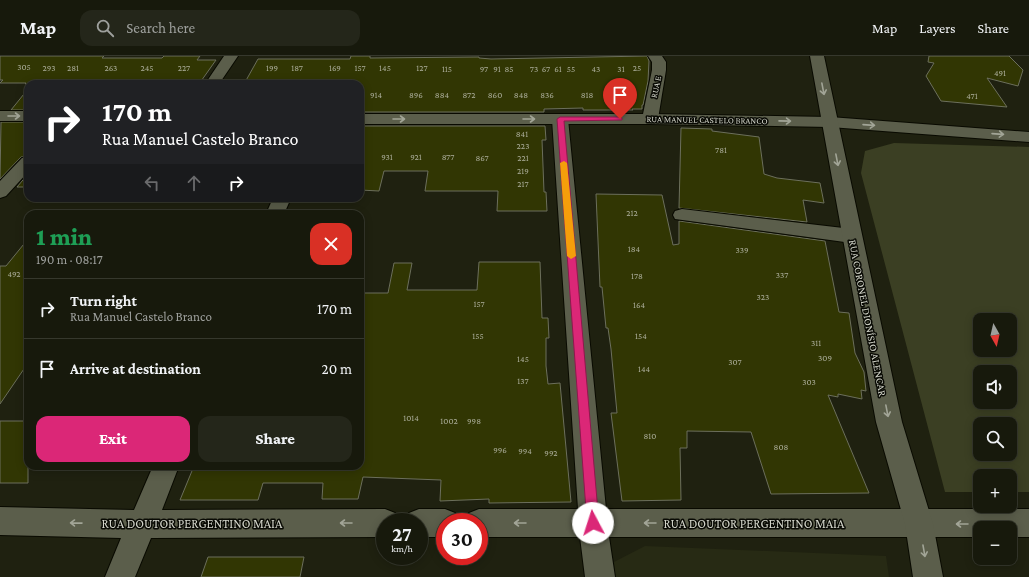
<!DOCTYPE html>
<html lang="en">
<head>
<meta charset="utf-8">
<style>
	body { margin:0; font-family:"Crimson Pro",serif; background:#24261a; color:#f1f3f6; height:100vh; display:flex; flex-direction:column; font-size:15px; white-space:nowrap }
	* { box-sizing:border-box; margin:0 }
	p { font-size:13px; color:#9ea09d }
	.icon { flex:none; width:22px; height:22px; fill:none; stroke:currentColor; stroke-width:2; stroke-linecap:round; stroke-linejoin:round }
	.map { position:relative; flex:1; overflow:hidden }
	.drawer { position:absolute; left:24px; top:154px; width:340px; height:260px; display:flex; flex-direction:column; background:#17190c; border-radius:12px; box-shadow:0 2px 10px #0003,0 0 0 1px #36382d }
	.drawer>* { flex:none }
	.top-card { position:absolute; left:24px; top:24px; width:340px; height:122px; border-radius:12px; box-shadow:0 2px 10px #0003,0 0 0 1px #36382d; background:#202124; color:#fff; overflow:hidden }
	.needle { width:26px; rotate:172deg }
	.fabs { position:absolute; left:973px; top:257px; display:grid; gap:8px }
	.fabs a { display:grid; place-items:center; width:44px; height:44px; border-radius:8px; background:#17190c; box-shadow:0 2px 10px #0003,0 0 0 1px #36382d; font-size:20px }
	.speed { position:absolute; left:376px; top:457px; display:flex; gap:8px; font-size:20px; font-weight:700; text-align:center }
	.speed>* { display:grid; place-content:center; width:52px; height:52px; border-radius:50%; background:#17190c; box-shadow:0 2px 10px #0003,0 0 0 1px #36382d; line-height:1 }
	.speed small { font-size:10px; font-weight:400 }
	.speed .limit { border:6px solid #d22; background:#fff; color:#111 }
	.pin { position:absolute; display:grid; place-items:center; width:34px; height:34px; color:#fff; margin:-41px -17px; border-radius:50% 50% 50% 0; rotate:-45deg; box-shadow:0 0 4px #0007 }
	.pin .icon { rotate:45deg }
	.me { position:absolute; width:44px; margin:-22px; rotate:355deg; stroke-linejoin:round; filter:drop-shadow(0 0 3px #0008) }
	.turn { display:flex; align-items:center; gap:14px; height:84px; padding:0 12px; font-size:18px }
	.turn .icon { width:52px; height:52px; stroke-width:2.5 }
	.turn b { display:block; font-size:28px; line-height:34px }
	.lanes { display:flex; align-items:center; height:38px; padding:0 12px; background:#0003; justify-content:center; gap:20px; direction:ltr }
	.lanes .off { opacity:.35 }
	.round { display:grid; place-items:center; flex:none; width:42px; height:42px; border-radius:12px; background:#24261a }
	.overview { display:flex; align-items:center; justify-content:space-between; height:68px; padding:0 12px }
	h1 { font-size:24px; font-weight:800; line-height:30px; color:#1e9e55 }
	.cta { display:flex; gap:8px; margin-top:auto; padding:8px 12px }
	.cta a { flex:1; height:46px; border-radius:12px; background:#db2777; color:#fff; font-size:16px; font-weight:800; line-height:46px; text-align:center }
	.cta a+a { background:#24261a; color:#f1f3f6 }
	ul { padding:0; list-style:none }
	li { display:flex; align-items:center; gap:12px; height:60px; padding:0 12px; border-top:1px solid #36382d }
	li div { flex:1 }
	li b { display:block; font-size:15px }
	li em { font-style:normal }
	header { display:flex; align-items:center; gap:24px; box-sizing:border-box; height:56px; padding:0 20px; background:#17190c; border-bottom:1px solid #36382d }
	header strong { font-size:19px }
	nav { display:flex; gap:22px; margin-inline-start:auto; font-size:14px }
	.search { width:280px; height:36px; background:#24261a; display:flex; align-items:center; gap:10px; box-sizing:border-box; padding:0 14px; border-radius:12px; color:#9ea09d; font-size:15px }
	.map>svg:first-child { display:block }
	.built { fill:#272a14 }
	.green { fill:#3b3f23; fill-rule:evenodd }
	.building { fill:#313603; stroke:#6c6f5c }
	.lines { fill:none; stroke-linecap:round; stroke-linejoin:round }
	.minor-casing { stroke:#090a00; stroke-width:2 }
	.tertiary-casing { stroke:#090a00; stroke-width:2 }
	.secondary-casing { stroke:#090a00; stroke-width:2 }
	.minor { fill:#5b5e4b; fill-rule:evenodd }
	.tertiary { fill:#5b5e4b; fill-rule:evenodd }
	.secondary { fill:#5b5e4b; fill-rule:evenodd }
	.oneway { stroke:#a2a597 }
	.route { fill:#db2777; stroke:#8e194d }
	.slow { fill:#f59e0b }
	.labels { text-anchor:middle; stroke-width:3; stroke-linejoin:round; paint-order:stroke }
	.number-label { font-size:9px; fill:#aaac98 }
	.far-street-label { font-size:9px; fill:#d2d4c9; stroke:#090a04 }
	.street-label { font-size:11px; fill:#d2d4c9; stroke:#090a04 }
	.near-street-label { font-size:13px; fill:#d2d4c9; stroke:#090a04 }
</style>
</head>
<body>
<header>
<strong>Map</strong>
<div class="search"><svg class="icon" aria-label="search" viewBox="0 0 24 24"><circle cx="10" cy="10" r="6"/><path d="M15 15l6 6"/></svg>Search here</div>
<nav><a>Map</a><a>Layers</a><a>Share</a></nav>
</header>
<div class="map">
<svg width="1029" height="521" viewBox="0 0 1029 521">
	<rect width="100%" height="100%" fill="#1f2110"/>
	<path class="built" d="M645,490l241,10 3,21h-274l-1,-15z"/>
	<path class="green" d="M894,87l135,4v345h-19v-16h-30v16h-35l-84,-319 4,-22zM980,264h30v30h-30zM980,316h30v30h-30zM980,368h30v30h-30z"/>
	<path class="building" d="M0,0h104l-2,2h60l2,-2h36l-3,4h19l-17,24h-174l1,-1h-26l3,-3h-3z
		M351,0h19v2l109,-1v1l12,1 156,-3 2,5 -1,20 -5,24h-1v4h-10l1,1h-50v-2l-39,1v3h-184v-28h-116l14,-25h92z
		M929,0h80l14,14 -5,16 -31,-8 20,29 -66,-6 -15,-25 8,-13 -6,-1z
		M28,33v21h-17z
		M1,66h27v34l-7,1 -21,22z
		M360,70h185l1,14h-4l2,52h2l1,19h-50l1,-20h-73l3,-20h-44l-5,20 -19,-1z
		M681,72l31,1v2l47,6 5,37 13,4 43,5 4,20 -21,-3 4,22 -128,-14z
		M28,118v13h-11z
		M596,138l66,1 11,50 6,-1v-23l146,20 14,71 10,1 6,40 9,19 2,19 -5,-1 1,9 -24,-5v3l-10,-2 41,98 -98,1 -20,-62 -64,-1v17h-7l1,52 -59,1 -11,-88h6l-6,-64 -3,-21h-2l-4,-41h-2z
		M28,183v124l-28,41v-138h6z
		M479,206h61l2,56h6l1,20h-3v28l2,18 12,-1 11,119 -82,1v-4l-49,2 1,-21 -78,-3 -5,22h-36l1,-16h-60l-5,17h-78l14,-34h166v-173h28l6,-30h18l-5,27h70z
		M0,365h28v62h-28z
		M208,501h96l-4,20h-99z"/>
	<g class="lines">
		<defs>
			<path id="minor" d="M224,0h14l-19,28h-14z
				M648,0h14l4,6v8l-8,49 -2,3 -6,2 -6,-2 -2,-3 10,-49v-8z
				M560,58l6,2 2,3 38,390h423v28h-19v-9h-30v9h-371l6,40h-30l-5,-40h-101v-15h-14l4,-9 10,-4h99l-26,-390 2,-3z
				M28,101v15l-22,24 -6,2v-17l22,-23z
				M273,142h18l-7,16h-18z
				M682,153l170,20 7,2 3,5 -3,5 -7,2 -177,-24 -2,-4 2,-4z
				M153,410h26l-17,44 223,-1 10,4 4,9h-14v15l-234,1 -16,39h-30l16,-39 -121,-3v-28l134,3z
				M419,453h26l10,4 4,9h-14v15h-26v-15h-14l4,-9z"/>
			<path id="tertiary" d="M0,55h28v10h-28z
				M360,58h290l180,3 199,15v10l-199,-15 -180,-3h-290z"/>
			<path id="secondary" d="M810,0h14l78,366 31,102 10,53h-30l-8,-53 -29,-102z"/>
		</defs>
		<use href="#minor" class="minor-casing"/>
		<use href="#tertiary" class="tertiary-casing"/>
		<use href="#secondary" class="secondary-casing"/>
		<use href="#minor" class="minor"/>
		<use href="#tertiary" class="tertiary"/>
		<use href="#secondary" class="secondary"/>
	</g>
	<defs><path id="oneway-shaft" d="M-6 0H5M1.5-3L5.5 0L1.5 3" fill="none" stroke-width="1.6" stroke-linecap="round" stroke-linejoin="round"/></defs>
	<g class="oneway">
		<use href="#oneway-shaft" transform="translate(823 33) rotate(79)"/>
		<use href="#oneway-shaft" transform="translate(14 60)"/>
		<use href="#oneway-shaft" transform="translate(399 63)"/>
		<use href="#oneway-shaft" transform="translate(529 63)"/>
		<use href="#oneway-shaft" transform="translate(785 65) rotate(1)"/>
		<use href="#oneway-shaft" transform="translate(869 69) rotate(4)"/>
		<use href="#oneway-shaft" transform="translate(998 78) rotate(4)"/>
		<use href="#oneway-shaft" transform="translate(837 104) rotate(79)"/>
		<use href="#oneway-shaft" transform="translate(887 355) rotate(79)"/>
		<use href="#oneway-shaft" transform="translate(76 467) rotate(-179)"/>
		<use href="#oneway-shaft" transform="translate(346 467) rotate(180)"/>
		<use href="#oneway-shaft" transform="translate(520 467) rotate(180)"/>
		<use href="#oneway-shaft" transform="translate(650 467) rotate(-180)"/>
		<use href="#oneway-shaft" transform="translate(962 468) rotate(180)"/>
		<use href="#oneway-shaft" transform="translate(924 495) rotate(80)"/>
	</g>
	<path class="route" d="M620,61l2,1v2l-58,1 35,402 -2,4 -4,2 -4,-2 -2,-4 -30,-404 3,-2z"/>
	<path class="slow" d="M564,105l3,2 9,93 -5,3 -4,-3 -7,-93z"/>
	<g class="labels">
		<g class="number-label">
			<text x="24" y="14">305</text>
			<text x="49" y="15">293</text>
			<text x="73" y="15">281</text>
			<text x="111" y="15">263</text>
			<text x="147" y="15">245</text>
			<text x="184" y="15">227</text>
			<text x="272" y="15">199</text>
			<text x="297" y="15">187</text>
			<text x="335" y="15">169</text>
			<text x="360" y="15">157</text>
			<text x="385" y="15">145</text>
			<text x="422" y="15">127</text>
			<text x="637" y="15">25</text>
			<text x="447" y="16">115</text>
			<text x="484" y="16">97</text>
			<text x="497" y="16">91</text>
			<text x="509" y="16">85</text>
			<text x="534" y="16">73</text>
			<text x="546" y="16">67</text>
			<text x="558" y="16">61</text>
			<text x="571" y="16">55</text>
			<text x="596" y="16">43</text>
			<text x="621" y="16">31</text>
			<text x="1000" y="20">491</text>
			<text x="376" y="42">914</text>
			<text x="416" y="42">896</text>
			<text x="442" y="42">884</text>
			<text x="469" y="42">872</text>
			<text x="495" y="42">860</text>
			<text x="521" y="42">848</text>
			<text x="547" y="42">836</text>
			<text x="587" y="42">818</text>
			<text x="972" y="43">471</text>
			<text x="522" y="81">841</text>
			<text x="523" y="93">223</text>
			<text x="721" y="97">781</text>
			<text x="387" y="104">931</text>
			<text x="416" y="104">921</text>
			<text x="448" y="104">877</text>
			<text x="482" y="105">867</text>
			<text x="523" y="105">221</text>
			<text x="523" y="118">219</text>
			<text x="523" y="131">217</text>
			<text x="632" y="160">212</text>
			<text x="634" y="196">184</text>
			<text x="742" y="197">339</text>
			<text x="14" y="221">492</text>
			<text x="782" y="222">337</text>
			<text x="637" y="223">178</text>
			<text x="763" y="244">323</text>
			<text x="479" y="251">157</text>
			<text x="639" y="252">164</text>
			<text x="478" y="283">155</text>
			<text x="641" y="283">154</text>
			<text x="816" y="290">311</text>
			<text x="825" y="305">309</text>
			<text x="523" y="306">145</text>
			<text x="735" y="309">307</text>
			<text x="644" y="316">144</text>
			<text x="523" y="328">137</text>
			<text x="809" y="329">303</text>
			<text x="411" y="365">1014</text>
			<text x="449" y="368">1002</text>
			<text x="474" y="368">998</text>
			<text x="650" y="383">810</text>
			<text x="781" y="394">808</text>
			<text x="500" y="397">996</text>
			<text x="525" y="398">994</text>
			<text x="551" y="400">992</text>
		</g>
		<g class="far-street-label">
			<text transform="translate(656 31) rotate(-78)" y="3">RUA E</text>
			<text transform="translate(707 64) rotate(1)" y="3">RUA MANUEL CASTELO BRANCO</text>
		</g>
		<g class="street-label">
			<text transform="translate(868 262) rotate(79)" y="4">RUA CORONEL DIONÍSIO ALENCAR</text>
		</g>
		<g class="near-street-label">
			<text x="192" y="472">RUA DOUTOR PERGENTINO MAIA</text>
			<text x="754" y="472">RUA DOUTOR PERGENTINO MAIA</text>
		</g>
	</g>
</svg>
<div class="fabs">
<a><svg class="needle" viewBox="-14 -14 28 28"><path d="M0-13l5 13h-10z" fill="#e53935"/><path d="M0 13l5-13h-10z" fill="#9ea09d"/></svg></a>
<a><svg class="icon" aria-label="sound" viewBox="0 0 24 24"><path d="M4 9h4l5-4v14l-5-4H4zM17 9q2 3 0 6"/></svg></a>
<a><svg class="icon" aria-label="search" viewBox="0 0 24 24"><circle cx="10" cy="10" r="6"/><path d="M15 15l6 6"/></svg></a>
<a>+</a>
<a>−</a>
</div>
<div class="speed"><div>27<small>km/h</small></div><div class="limit">30</div></div>
<div class="pin" style="left:620px;top:63px;background:#d93025"><svg class="icon" aria-label="arrive" viewBox="0 0 24 24"><path d="M6 21V4h12l-3 4 3 4H6"/></svg></div>
<svg class="me" style="left:593px;top:467px" viewBox="-20 -20 40 40"><circle r="19" fill="#fff"/><path d="M0-13L10 11 0 6-10 11z" fill="#db2777"/></svg>
<div class="top-card">
<div class="turn"><svg class="icon" aria-label="right" viewBox="0 0 24 24"><path d="M7 20v-9h11M14 6l5 5-5 5"/></svg><div><b>170 m</b>Rua Manuel Castelo Branco</div></div>
<div class="lanes"><svg class="icon off" aria-label="left" viewBox="0 0 24 24"><path d="M17 20v-9H6M10 6l-5 5 5 5"/></svg><svg class="icon off" aria-label="ahead" viewBox="0 0 24 24"><path d="M12 20V5M6 11l6-6 6 6"/></svg><svg class="icon" aria-label="right" viewBox="0 0 24 24"><path d="M7 20v-9h11M14 6l5 5-5 5"/></svg></div>
</div>
<section class="drawer">
<div class="overview"><div><h1>1 min</h1><p>190 m · 08:17</p></div><a class="round" style="background:#d93025;color:#fff"><svg class="icon" aria-label="close" viewBox="0 0 24 24"><path d="M6 6l12 12M18 6L6 18"/></svg></a></div>
<ul>
<li><svg class="icon" aria-label="right" viewBox="0 0 24 24"><path d="M7 20v-9h11M14 6l5 5-5 5"/></svg><div><b>Turn right</b><p>Rua Manuel Castelo Branco</p></div><em>170 m</em></li>
<li><svg class="icon" aria-label="arrive" viewBox="0 0 24 24"><path d="M6 21V4h12l-3 4 3 4H6"/></svg><div><b>Arrive at destination</b></div><em>20 m</em></li>
</ul>
<div class="cta"><a>Exit</a><a>Share</a></div>
</section>
</div>
</body>
</html>
